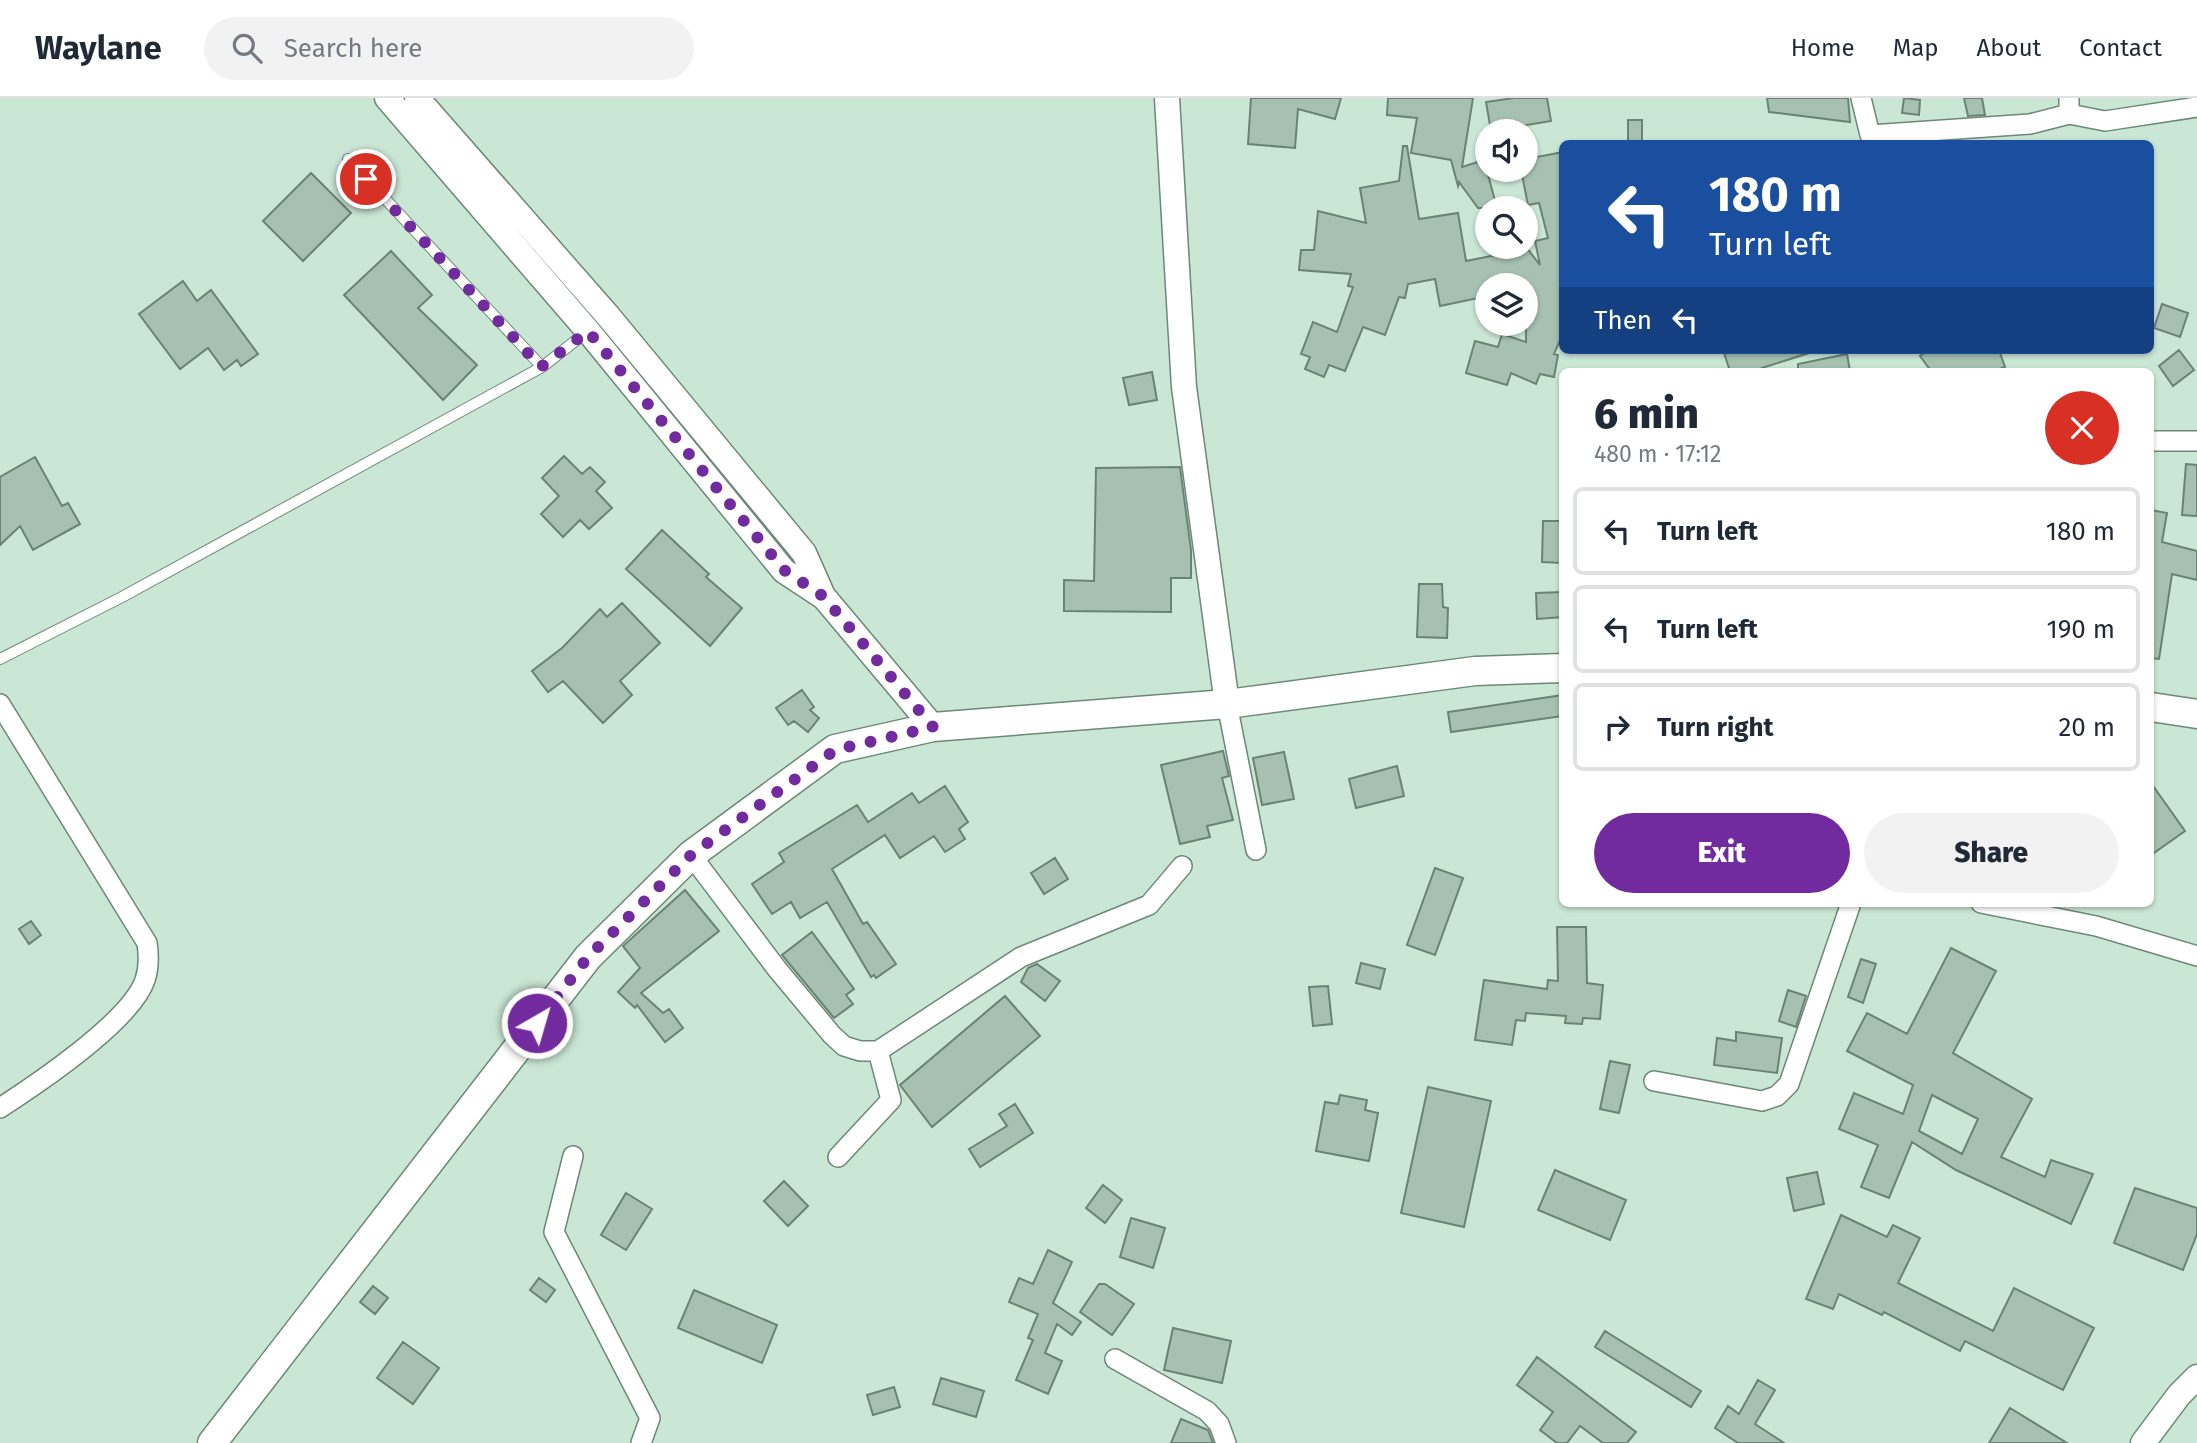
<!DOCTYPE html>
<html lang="en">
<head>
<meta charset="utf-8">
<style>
	body { margin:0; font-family:"Fira Sans",sans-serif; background:#f2f2f3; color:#1f2937; height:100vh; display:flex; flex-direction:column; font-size:26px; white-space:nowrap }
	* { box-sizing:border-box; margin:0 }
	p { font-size:23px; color:#747a83 }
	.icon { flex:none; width:38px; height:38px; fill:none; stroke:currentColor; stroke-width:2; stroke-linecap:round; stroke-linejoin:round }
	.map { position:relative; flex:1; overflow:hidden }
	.side { position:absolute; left:1559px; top:270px; width:595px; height:539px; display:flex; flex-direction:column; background:#fff; border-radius:10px; box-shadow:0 2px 5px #0004 }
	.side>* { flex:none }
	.banner { position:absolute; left:1559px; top:42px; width:595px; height:214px; border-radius:10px; box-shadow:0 2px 5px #0004; background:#1a4fa0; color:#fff; overflow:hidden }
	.tools { position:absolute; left:1475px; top:21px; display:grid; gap:14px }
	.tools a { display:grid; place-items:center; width:63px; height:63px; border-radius:50%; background:#fff; box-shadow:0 2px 5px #0004; font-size:35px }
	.pin { position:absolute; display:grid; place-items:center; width:60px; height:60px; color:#fff; margin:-30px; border:4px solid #fff; border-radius:50%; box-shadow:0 2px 7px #0007 }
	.me { position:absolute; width:77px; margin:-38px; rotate:38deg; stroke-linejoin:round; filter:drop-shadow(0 0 5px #0008) }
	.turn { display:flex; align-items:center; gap:24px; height:147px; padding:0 35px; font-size:32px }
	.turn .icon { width:91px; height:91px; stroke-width:2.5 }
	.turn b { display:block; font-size:49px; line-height:60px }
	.then { display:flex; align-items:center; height:66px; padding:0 35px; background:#0003; gap:14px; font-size:26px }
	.round { display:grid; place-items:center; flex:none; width:74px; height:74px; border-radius:37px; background:#f2f2f3 }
	.summary { display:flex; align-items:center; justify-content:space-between; height:119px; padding:0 35px }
	h1 { font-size:42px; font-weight:800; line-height:52px }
	.button { display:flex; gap:14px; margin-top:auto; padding:14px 35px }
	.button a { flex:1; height:80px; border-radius:42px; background:#722b9f; color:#fff; font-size:28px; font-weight:800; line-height:80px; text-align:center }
	.button a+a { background:#f2f2f3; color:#1f2937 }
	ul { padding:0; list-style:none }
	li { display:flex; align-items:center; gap:21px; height:88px; margin:0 14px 10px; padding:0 21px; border:4px solid #e0e1e3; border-radius:10px }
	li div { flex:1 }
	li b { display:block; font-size:26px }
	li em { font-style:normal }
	header { display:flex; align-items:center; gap:42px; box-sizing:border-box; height:98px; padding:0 35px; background:#fff; border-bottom:2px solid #e0e1e3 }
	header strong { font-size:33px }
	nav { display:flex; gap:38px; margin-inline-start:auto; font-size:24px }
	.search { width:490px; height:63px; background:#f2f2f3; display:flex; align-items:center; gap:18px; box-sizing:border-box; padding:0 24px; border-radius:38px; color:#747a83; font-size:26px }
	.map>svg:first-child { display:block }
	.building { fill:#a6c1b1; stroke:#6a8374; stroke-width:2; fill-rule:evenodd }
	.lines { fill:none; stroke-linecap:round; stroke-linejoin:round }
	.service-casing { stroke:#6d8778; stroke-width:12 }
	.minor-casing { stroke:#6d8778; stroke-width:22 }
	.tertiary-casing { stroke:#6d8778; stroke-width:27 }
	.secondary-casing { stroke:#6d8778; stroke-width:31 }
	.service { stroke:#fff; stroke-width:10 }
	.minor { stroke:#fff; stroke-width:19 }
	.tertiary { stroke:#fff; stroke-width:24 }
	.secondary { stroke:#fff; stroke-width:28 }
	.route { stroke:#722b9f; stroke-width:12; stroke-dasharray:0 21.6 }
</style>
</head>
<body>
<header>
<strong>Waylane</strong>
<div class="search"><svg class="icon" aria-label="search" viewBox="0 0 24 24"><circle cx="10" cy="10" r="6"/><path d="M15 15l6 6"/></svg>Search here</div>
<nav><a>Home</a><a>Map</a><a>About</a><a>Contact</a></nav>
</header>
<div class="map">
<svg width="2197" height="1345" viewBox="0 0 2197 1345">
	<rect width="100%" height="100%" fill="#cae6d5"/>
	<path class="building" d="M1251,0h90l-6,21 -37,-10 -3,39 -47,-4z
		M1388,0h85l-11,69 22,-7 13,48h-19l-19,-26 -1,4 -7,-26 -40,-7 6,-35 -30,-3z
		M1514,0h33l4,23 -60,10 -5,-29z
		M1767,0h81l2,24 -81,-10z
		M1904,0l16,2 -1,15 -17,-2z
		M1964,0h18l3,17 -17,1z
		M1628,22h14v24h-14z
		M1403,48h4l12,73 39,-6 8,48 45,-9 -4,-5h19l14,18 -5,-24 13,-3 -9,-35 -11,2 -7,-35h5v-11l37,-7v181l-9,21 4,1 -4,22 -14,-3 -4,10 -25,-11 -4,12 -41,-12 9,-32 23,6 4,-13 24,8v-57h-38v11l-48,10 -5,-27 -27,5 -3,14 -6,-1 -14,38 -22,-8 -18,44 -16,-6 -5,12 -19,-8 5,-12 -9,-3 12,-32 24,10 16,-45 -5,-1 3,-12 -52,-4 2,-20h13l4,-39 48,12 -6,-35 39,-7z
		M311,75l40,40 -48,48 -40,-40z
		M391,153l41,44 -14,13 59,57 -34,35 -99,-105z
		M183,183l14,20 14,-11 47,64 -17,12 -4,-6 -13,10 -16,-22 -28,21 -41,-55z
		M2162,206l26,9 -8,24 -26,-9z
		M1723,252h85l1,3 -47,15 1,3h-33z
		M1928,252h71l6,17 -11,4h-63l-11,-15z
		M2179,252l15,20 -21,16 -14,-20z
		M1847,256l3,17h-52v-7z
		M1152,274l5,28 -28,5 -6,-27z
		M564,358l18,18 8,-7 15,15 -9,9 16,17 -23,21 -9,-9 -17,17 -22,-23 18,-18 -17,-18z
		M35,359l27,49 6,-3 12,21 -47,26 -13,-24 -20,19v-68z
		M2186,366l11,1v51l-15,-1z
		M1180,369l11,83v28h-20v34l-107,-1v-31l30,1 2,-113z
		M2151,412l16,3 -5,29 35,9v29l-25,-6 -13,85 -8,-1z
		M1543,423h20v42l-21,-1z
		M662,432l47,44 -3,3 36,31 -32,38 -84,-77z
		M1419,486h23l1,23 5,1 -1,30 -30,-1z
		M1563,494v25l-26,2 -1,-26z
		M622,505l38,40 -40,38 12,14 -29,28 -40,-42 -15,11 -16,-21 30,-23 38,-39 7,8z
		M802,592l12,17 -4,3 9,8 -11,14 -14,-11 -6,4 -12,-17z
		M1563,597v21l-112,16 -3,-20z
		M1223,653l6,25 -7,2 11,42 -26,6 3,11 -30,7 -19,-79z
		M1284,654l10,47 -32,6 -9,-47z
		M1397,668l7,30 -48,12 -7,-29z
		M2151,685l34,48 -34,24z
		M945,688l23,36 -9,7 6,10 -20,13 -11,-16 -34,22 -15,-23 -53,34 31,55 4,-2 29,42 -20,14 -2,-3 -3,2 -44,-75 -27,16 -9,-16 -19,12 -20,-30 32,-22 -5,-9 78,-48 11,17 44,-29 7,10z
		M1055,760l13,21 -24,15 -13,-21z
		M1435,770l28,10 -28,77 -28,-10z
		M685,792l34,41 -78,62 22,20 6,-4 14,19 -18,14 -28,-37 -2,3 -17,-16 22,-24 -17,-22z
		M31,823l10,14 -12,9 -10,-15z
		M1557,829h29l1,56 16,2 -3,34 -17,-1 -1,6 -17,-1 1,-7 -40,-3 -1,8 -9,-1 -4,25 -37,-5 9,-60 63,9 1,-9 10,1z
		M812,834l42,57 -8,6 7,9 -19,14 -52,-63z
		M1951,850l45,23 -43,82 79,46 -31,58 44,20 6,-17 42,14 -22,50 -115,-54 -44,-28 -23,56 -28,-11 17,-42 -39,-16 15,-36 49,21 10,-29 -66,-34 20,-38 40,21zM1932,997l46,24 -16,35 -43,-23z
		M1861,861l15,5 -13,39 -15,-6z
		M1361,865l24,6 -5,20 -24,-6z
		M1037,866l23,17 -15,20 -24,-19 7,-14z
		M1328,888l4,38 -19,2 -4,-39z
		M1788,892l18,6 -10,31 -17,-6z
		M1005,898l35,40 -108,91 -32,-42z
		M1736,934l46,6 -5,35 -63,-8 3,-27 19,3z
		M1610,963l20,4 -11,48 -19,-4z
		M1428,989l63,14 -27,126 -63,-14z
		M1340,997l27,5 -2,10 13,3 -9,48 -53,-10 9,-49 13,2z
		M1015,1006l18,29 -53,34 -11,-18 38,-23 -8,-12z
		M1555,1072l71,30 -16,40 -72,-30z
		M1817,1074l7,32 -30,7 -7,-33z
		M784,1083l24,25 -20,20 -24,-25z
		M1103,1087l19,15 -17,23 -19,-15z
		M2135,1090l62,20v26l-14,36 -69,-27z
		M626,1095l26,16 -26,41 -25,-15z
		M1841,1117l46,22 6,-12 27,13 -22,45 95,48 21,-43 80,40 -31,62 -98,-49 -5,10 -76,-39 -2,3 -43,-21 -6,15 -27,-10z
		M1131,1120l34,10 -12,40 -33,-11z
		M1048,1152l24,12 -19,41 28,19 -9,13 -15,-11 -12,29 17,8 -14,33 -32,-14 17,-40 -5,-2 10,-24 -29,-12 10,-24 14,6z
		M539,1180l16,12 -9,12 -16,-12z
		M1099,1186h6l29,20 -22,31 -32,-23z
		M373,1188l15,12 -13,16 -15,-12z
		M694,1192l83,35 -15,38 -84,-35z
		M1173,1230l58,13 -9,42 -58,-13z
		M1605,1233l96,60 -10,16 -96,-60z
		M403,1244l36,26 -26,36 -36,-26z
		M1537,1259l99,75 -9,11h-24l-23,-17 -13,17h-10l-17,-13 13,-18 -36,-27z
		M941,1280l43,13 -8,26 -43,-13z
		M1758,1282l17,10 -20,34 29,19h-46l-23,-15 13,-22 11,8z
		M894,1289l6,20 -27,8 -6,-20z
		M2010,1310l57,35h-78z
		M1181,1321l27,11 5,13h-42z"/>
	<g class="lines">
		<defs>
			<path id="service" d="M348,61l194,208 46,-36
				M0,561l122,-62 420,-230"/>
			<path id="minor" d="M1861,0l9,37 160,-11 39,-10
				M2069,0v16l36,7 92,-14
				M2151,343h46
				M0,606l147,239c2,13 2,25 -2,37 -14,41 -108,104 -145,128
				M1227,606l29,146
				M691,757l86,114 55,66 12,11 16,5h18l143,-94 128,-52 33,-39
				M1981,805l115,23 101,30
				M1654,983l108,20 15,-5 12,-12 62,-181
				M573,1058l-19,76 96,186 -9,25
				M838,1059l53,-57 -13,-49
				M1115,1261l92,52 12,13 7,19"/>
			<path id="tertiary" d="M387,0l201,233 196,240 38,25
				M417,0l192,219 195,236 19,43 110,131
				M1167,0l17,289 43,317
				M2143,1345l36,-48 18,-18"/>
			<path id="secondary" d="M2151,609l46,7
				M212,1345l376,-486 103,-102 144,-106 98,-22 294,-23 248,-33 88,-3"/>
		</defs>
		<use href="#service" class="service-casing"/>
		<use href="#minor" class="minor-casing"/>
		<use href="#tertiary" class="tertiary-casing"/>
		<use href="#secondary" class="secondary-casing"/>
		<use href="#service" class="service"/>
		<use href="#minor" class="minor"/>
		<use href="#tertiary" class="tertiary"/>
		<use href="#secondary" class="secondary"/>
	</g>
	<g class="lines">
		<path class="route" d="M366,81l175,188 47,-36 196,239 39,26 110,131 -98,23 -144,105 -103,102 -51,66"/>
	</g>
</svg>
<div class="tools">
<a><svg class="icon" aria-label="sound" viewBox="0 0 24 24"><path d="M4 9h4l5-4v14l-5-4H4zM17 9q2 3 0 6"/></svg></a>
<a><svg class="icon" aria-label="search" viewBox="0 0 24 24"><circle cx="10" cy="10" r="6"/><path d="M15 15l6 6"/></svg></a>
<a><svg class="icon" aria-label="layers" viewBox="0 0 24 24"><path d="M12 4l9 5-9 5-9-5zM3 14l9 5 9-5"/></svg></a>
</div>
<div class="pin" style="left:366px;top:81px;background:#d93025"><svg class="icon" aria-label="arrive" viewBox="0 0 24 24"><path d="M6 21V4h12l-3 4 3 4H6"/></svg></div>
<svg class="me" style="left:537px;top:925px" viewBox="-20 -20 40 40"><circle r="17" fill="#722b9f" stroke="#fff" stroke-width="3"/><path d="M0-11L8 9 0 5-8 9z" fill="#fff"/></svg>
<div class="banner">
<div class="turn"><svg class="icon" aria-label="left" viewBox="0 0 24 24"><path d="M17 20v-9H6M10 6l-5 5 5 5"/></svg><div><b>180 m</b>Turn left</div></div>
<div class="then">Then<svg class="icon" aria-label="left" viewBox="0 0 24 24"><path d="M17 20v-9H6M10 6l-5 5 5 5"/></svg></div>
</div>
<section class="side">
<div class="summary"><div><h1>6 min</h1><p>480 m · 17:12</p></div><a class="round" style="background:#d93025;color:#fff"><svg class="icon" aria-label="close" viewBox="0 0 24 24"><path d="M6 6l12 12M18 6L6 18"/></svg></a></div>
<ul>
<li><svg class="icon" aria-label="left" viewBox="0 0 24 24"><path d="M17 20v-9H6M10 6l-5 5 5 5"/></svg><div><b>Turn left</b></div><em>180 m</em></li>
<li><svg class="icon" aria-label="left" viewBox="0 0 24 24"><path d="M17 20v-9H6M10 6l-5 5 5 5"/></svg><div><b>Turn left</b></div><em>190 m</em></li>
<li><svg class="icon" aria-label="right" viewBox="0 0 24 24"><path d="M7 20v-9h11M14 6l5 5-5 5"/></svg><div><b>Turn right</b></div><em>20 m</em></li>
</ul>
<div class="button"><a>Exit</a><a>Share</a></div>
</section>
</div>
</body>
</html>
